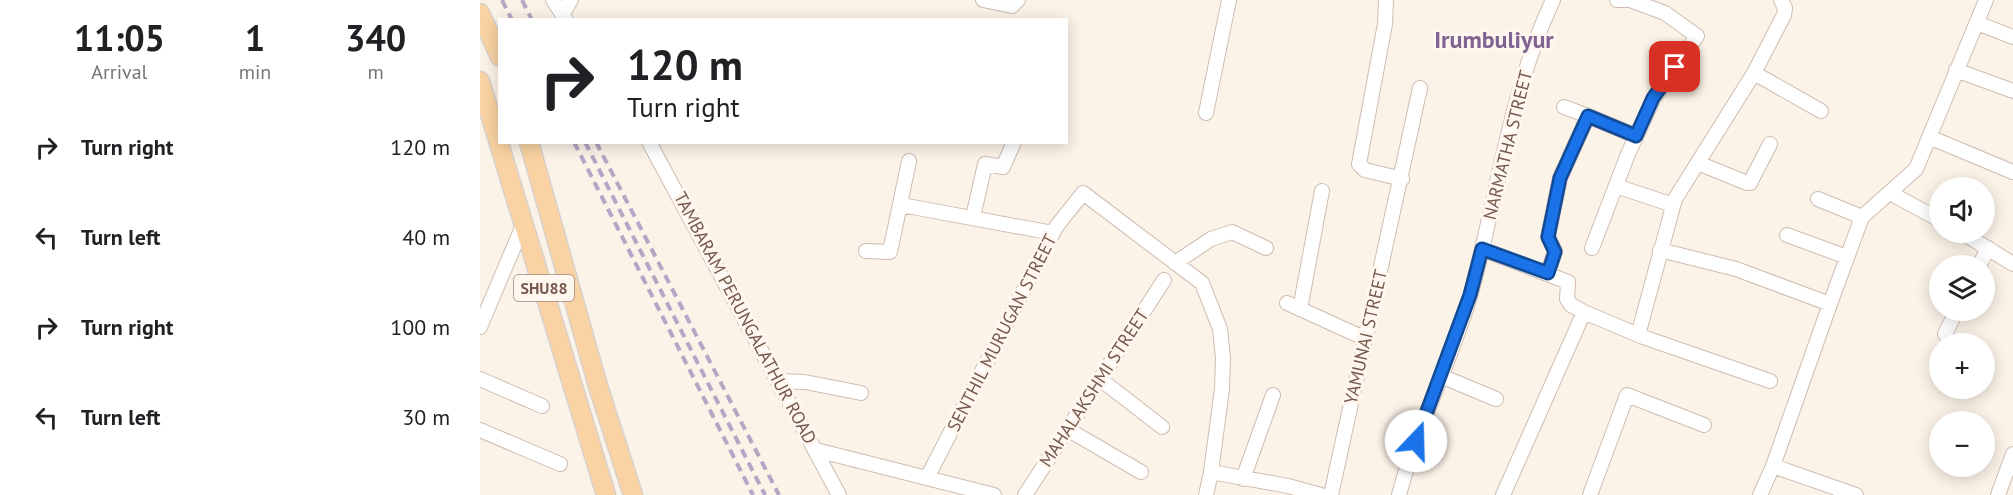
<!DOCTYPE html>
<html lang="en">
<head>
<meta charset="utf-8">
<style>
	body { margin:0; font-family:"PT Sans",sans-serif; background:#f6f6f6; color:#202124; height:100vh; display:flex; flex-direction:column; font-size:22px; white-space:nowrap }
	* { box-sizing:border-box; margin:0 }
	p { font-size:20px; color:#757577 }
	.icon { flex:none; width:33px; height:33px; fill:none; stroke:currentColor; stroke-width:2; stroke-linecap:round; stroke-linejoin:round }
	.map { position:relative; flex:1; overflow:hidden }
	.side { display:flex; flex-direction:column; background:#fff; width:480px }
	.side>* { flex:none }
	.top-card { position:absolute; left:18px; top:18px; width:570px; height:126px; border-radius:0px; box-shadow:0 3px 15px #0003; background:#fff; color:#202124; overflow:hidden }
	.tools { position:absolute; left:1449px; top:177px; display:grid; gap:12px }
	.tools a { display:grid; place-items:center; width:66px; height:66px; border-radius:50%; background:#fff; box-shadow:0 3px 15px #0003; font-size:30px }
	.pin { position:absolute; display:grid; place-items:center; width:51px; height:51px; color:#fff; margin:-26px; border-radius:12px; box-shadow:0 3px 9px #0006 }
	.me { position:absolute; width:66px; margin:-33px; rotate:21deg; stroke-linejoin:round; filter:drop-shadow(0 0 4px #0008) }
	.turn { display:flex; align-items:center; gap:21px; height:126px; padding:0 30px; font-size:27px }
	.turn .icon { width:78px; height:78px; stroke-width:2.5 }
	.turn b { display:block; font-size:42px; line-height:51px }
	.eta { display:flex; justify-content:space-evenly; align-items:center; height:102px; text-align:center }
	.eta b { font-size:36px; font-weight:800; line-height:42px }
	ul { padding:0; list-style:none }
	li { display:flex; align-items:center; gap:18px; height:90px; padding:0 30px }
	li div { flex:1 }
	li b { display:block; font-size:22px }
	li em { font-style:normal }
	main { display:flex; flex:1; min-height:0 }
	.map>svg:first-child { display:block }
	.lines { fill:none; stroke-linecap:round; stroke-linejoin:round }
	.minor-casing { stroke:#d0bcb0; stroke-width:16 }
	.major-casing { stroke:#d9d0cd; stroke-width:21 }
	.minor { stroke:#fff; stroke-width:14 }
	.major { stroke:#f9d3a3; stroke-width:18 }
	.rail { stroke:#b5a6c6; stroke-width:4; stroke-dasharray:9 6; stroke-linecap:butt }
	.route-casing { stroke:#114b97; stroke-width:15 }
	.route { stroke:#1a73e8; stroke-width:10 }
	.labels { text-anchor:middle; stroke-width:6; stroke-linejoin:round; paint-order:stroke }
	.shield { fill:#fff7ef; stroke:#9f887d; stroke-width:1.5 }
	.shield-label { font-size:16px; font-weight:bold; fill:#76584c }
	.street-label { font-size:18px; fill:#76584c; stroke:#fff7ef }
	.district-label { font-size:24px; font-weight:bold; fill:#7f6492; stroke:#fff7ef }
</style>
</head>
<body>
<main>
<section class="side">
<div class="eta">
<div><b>11:05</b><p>Arrival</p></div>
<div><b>1</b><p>min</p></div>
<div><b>340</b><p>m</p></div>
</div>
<ul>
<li><svg class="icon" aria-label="right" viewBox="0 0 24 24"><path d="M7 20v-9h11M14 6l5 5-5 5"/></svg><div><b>Turn right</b></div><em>120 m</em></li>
<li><svg class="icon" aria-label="left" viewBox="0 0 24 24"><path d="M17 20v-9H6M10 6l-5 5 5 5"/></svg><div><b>Turn left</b></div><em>40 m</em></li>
<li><svg class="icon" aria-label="right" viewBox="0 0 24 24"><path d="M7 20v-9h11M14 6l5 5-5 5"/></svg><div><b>Turn right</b></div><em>100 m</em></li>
<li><svg class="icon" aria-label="left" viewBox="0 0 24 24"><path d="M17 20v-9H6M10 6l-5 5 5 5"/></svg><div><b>Turn left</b></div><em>30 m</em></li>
</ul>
</section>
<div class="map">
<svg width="1533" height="495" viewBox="0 0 1533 495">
	<rect width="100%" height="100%" fill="#fcf3e8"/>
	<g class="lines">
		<defs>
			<path id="minor" d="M73,0l13,20
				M503,0l29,6 6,-6
				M906,0l-1,24 -26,140 6,6 37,9
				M1137,0h12
				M82,15l9,-15
				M1497,23l36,14
				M1476,70l57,21
				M1274,73l67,38
				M726,113l23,-113
				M1108,116l48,20
				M1449,137l84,35
				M169,142l190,353
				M1218,163l49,20h3l20,-39
				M1136,186l57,19
				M1410,193l50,27
				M1338,199l44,18
				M419,209l10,-48
				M493,217l12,-53 18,3 11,-25
				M1481,232l52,32
				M1307,235l60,22
				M1112,248l36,-94 26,-56 43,-62 -32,-23 -35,-13
				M1002,249l86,33 -1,17 4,6 13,7 59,25 127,44
				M1180,250l76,19 94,35
				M386,251l24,1 9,-43 8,-3 146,27
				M695,263l36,-24 21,-7 34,16
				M1499,266l9,-18
				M1068,273l7,-22 -7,-14 12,-59 28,-62 -24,-9
				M807,303l79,36
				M820,309l22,-118
				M0,327l44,-104
				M1465,334l12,-24
				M1158,335l37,-136 79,-126 30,-58 1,-7 -4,-8
				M961,376l55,23
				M0,379l62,27
				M620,379l62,48
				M299,381l26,1 56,11
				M587,429l74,43
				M0,430l80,34
				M336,450l178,45
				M1293,466l83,29
				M731,472l77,14 33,9
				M447,478l129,-251 27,-34 119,90 18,46 3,29 -1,31 -11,83 -5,23
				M763,479l30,-84
				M545,495l139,-215
				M851,495l89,-407
				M919,495c18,-69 52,-133 72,-202 27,-98 38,-200 82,-293
				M1023,495l81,-183
				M1110,495l37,-100 77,30
				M1280,495l13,-29 57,-162 32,-87 54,-48 70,-169
				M1518,495l15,-41"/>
			<path id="major" d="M0,13l20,44
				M0,81l126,414
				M49,142l69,244 35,109"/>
		</defs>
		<use href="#minor" class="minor-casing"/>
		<use href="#major" class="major-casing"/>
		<use href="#minor" class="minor"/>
		<use href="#major" class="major"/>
		<path class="rail" d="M22,0l10,20
			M42,0l10,20
			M94,142l179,353
			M105,142l180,353
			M116,142l183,353"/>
	</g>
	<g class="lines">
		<defs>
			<path id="route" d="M936,441l54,-146 12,-46 66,24 7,-21 -7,-15 12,-59 28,-62 48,20 17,-38 22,-31"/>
		</defs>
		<use href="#route" class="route-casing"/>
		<use href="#route" class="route"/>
	</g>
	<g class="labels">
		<rect class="shield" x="34" y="275" width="60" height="26" rx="4.5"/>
		<g class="shield-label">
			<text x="64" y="294">SHU88</text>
		</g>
		<g class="street-label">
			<text transform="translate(1028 145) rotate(-76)" y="6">NARMATHA STREET</text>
			<text transform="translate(265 318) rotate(62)" y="6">TAMBARAM PERUNGALATHUR ROAD</text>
			<text transform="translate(522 333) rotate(-63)" y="6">SENTHIL MURUGAN STREET</text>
			<text transform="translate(886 337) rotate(-77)" y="6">YAMUNAI STREET</text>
			<text transform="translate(614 388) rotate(-57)" y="6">MAHALAKSHMI STREET</text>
		</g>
		<g class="district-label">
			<text x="1014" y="48">Irumbuliyur</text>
		</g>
	</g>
</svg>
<div class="tools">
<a><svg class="icon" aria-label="sound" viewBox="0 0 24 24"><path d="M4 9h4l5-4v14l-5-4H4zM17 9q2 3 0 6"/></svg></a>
<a><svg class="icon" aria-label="layers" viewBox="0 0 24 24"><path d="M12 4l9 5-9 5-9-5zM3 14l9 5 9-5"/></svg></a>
<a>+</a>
<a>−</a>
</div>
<div class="pin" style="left:1195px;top:67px;background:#d93025"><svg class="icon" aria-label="arrive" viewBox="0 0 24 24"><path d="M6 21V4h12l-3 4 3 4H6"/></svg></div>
<svg class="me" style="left:936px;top:441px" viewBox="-20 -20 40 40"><circle r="19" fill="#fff"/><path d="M0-13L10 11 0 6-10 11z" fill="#1a73e8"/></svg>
<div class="top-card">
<div class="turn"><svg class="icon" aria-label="right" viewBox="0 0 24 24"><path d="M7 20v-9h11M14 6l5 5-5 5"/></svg><div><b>120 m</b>Turn right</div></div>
</div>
</div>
</main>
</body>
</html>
